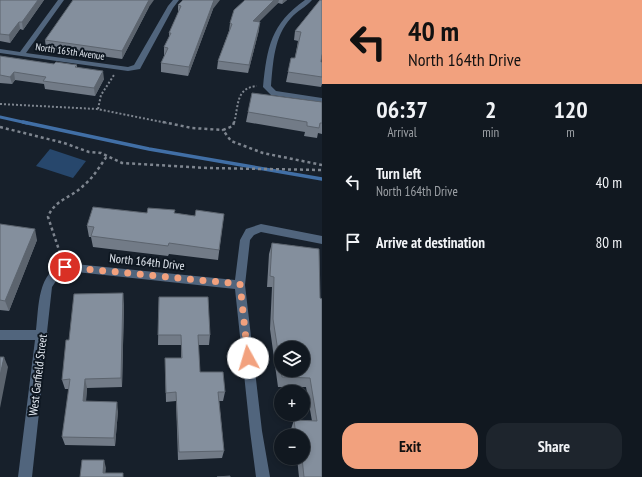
<!DOCTYPE html>
<html lang="en">
<head>
<meta charset="utf-8">
<style>
	body { margin:0; font-family:"PT Sans Narrow",sans-serif; background:#1e252d; color:#f1f3f6; height:100vh; display:flex; flex-direction:column; font-size:15px; white-space:nowrap }
	* { box-sizing:border-box; margin:0 }
	p { font-size:13px; color:#9ca0a5 }
	.icon { flex:none; width:22px; height:22px; fill:none; stroke:currentColor; stroke-width:2; stroke-linecap:round; stroke-linejoin:round }
	.map { position:relative; flex:1; overflow:hidden }
	.details { display:flex; flex-direction:column; background:#111820; width:320px }
	.details>* { flex:none }
	.guide { background:#f2a17e; color:#111; overflow:hidden }
	.fabs { position:absolute; left:274px; top:341px; display:grid; gap:8px }
	.fabs a { display:grid; place-items:center; width:36px; height:36px; border-radius:50%; background:#111820; box-shadow:0 2px 6px #0003,0 0 0 1px #30373e; font-size:20px }
	.pin { position:absolute; display:grid; place-items:center; width:34px; height:34px; color:#fff; margin:-17px; border:2px solid #fff; border-radius:50%; box-shadow:0 1px 4px #0007 }
	.me { position:absolute; width:44px; margin:-22px; rotate:354deg; stroke-linejoin:round; filter:drop-shadow(0 0 3px #0008) }
	.turn { display:flex; align-items:center; gap:14px; height:84px; padding:0 20px; font-size:18px }
	.turn .icon { width:52px; height:52px; stroke-width:2.5 }
	.turn b { display:block; font-size:28px; line-height:34px }
	.eta { display:flex; justify-content:space-evenly; align-items:center; height:68px; text-align:center }
	.eta b { font-size:24px; font-weight:600; line-height:28px }
	.primary-button { display:flex; gap:8px; margin-top:auto; padding:8px 20px }
	.primary-button a { flex:1; height:46px; border-radius:16px; background:#f2a17e; color:#111; font-size:16px; font-weight:600; line-height:46px; text-align:center }
	.primary-button a+a { background:#1e252d; color:#f1f3f6 }
	ul { padding:0; list-style:none }
	li { display:flex; align-items:center; gap:12px; height:60px; padding:0 20px }
	li div { flex:1 }
	li b { display:block; font-size:15px }
	li em { font-style:normal }
	main { display:flex; flex:1; min-height:0 }
	.map>svg:first-child { display:block }
	.green { fill:#27476c }
	.lines { fill:none; stroke-linecap:round; stroke-linejoin:round }
	.stream-far1 { stroke:#416fa6; stroke-width:3 }
	.stream { stroke:#416fa6; stroke-width:3.5 }
	.path-far1 { stroke:#7e858f; stroke-width:2; stroke-dasharray:2 2; stroke-linecap:butt }
	.path { stroke:#7e858f; stroke-width:2.5; stroke-dasharray:3 3; stroke-linecap:butt }
	.street { fill:#51657d; fill-rule:evenodd }
	.wall { fill:#727b87 }
	.shaded-wall { fill:#5c646e }
	.building { fill:#848f9d; stroke:#5c646e; fill-rule:evenodd }
	.route { stroke:#f2a17e; stroke-width:7; stroke-dasharray:0 12.6 }
	.labels { text-anchor:middle; stroke-width:4; stroke-linejoin:round; paint-order:stroke }
	.far-street-label { font-size:10px; fill:#e4eaf2; stroke:#0e1721 }
	.street-label { font-size:12px; fill:#e4eaf2; stroke:#0e1721 }
</style>
</head>
<body>
<main>
<div class="map">
<svg width="322" height="477" viewBox="0 0 322 477">
	<rect width="100%" height="100%" fill="#17202b"/>
	<path class="green" d="M50,149l36,12 -13,17 -37,-12z"/>
	<g class="lines">
		<path class="stream-far1" d="M0,117l27,6"/>
		<path class="stream" d="M23,122l126,27 173,30"/>
		<path class="path-far1" d="M0,104l97,5 70,14
			M98,109l3,-14 13,-20
			M234,123c5,-17 1,-35 23,-37"/>
		<path class="path" d="M163,122l29,6 31,2
			M234,122l-1,4 -10,4 8,11 32,12 59,12
			M0,127l64,16 25,9 12,1 21,10 85,5 115,2
			M62,259l-14,-42c6,-17 23,-19 35,-31 10,-8 17,-20 24,-30"/>
		<path class="street" d="M58,0h6l-38,53 102,14 6,-2 34,-59 5,-6h6l-6,8 -33,61 -12,2 -128,-18v-4l20,3z
			M305,0h7c-6,7 -15,11 -21,18 -17,18 -18,45 -20,68l5,5 46,7v4l-51,-7 -8,-8c4,-40 8,-63 42,-87z
			M261,224l61,12v8l-61,-12 -7,3 -4,5 -5,45 17,146 8,46h-14l-6,-46 -15,-142 -168,-18 -9,7 -6,9 -5,45 2,3 -2,4 -15,138h-14l17,-137h-35v-10h36c3,-24 1,-58 29,-67l170,17 5,-40 6,-11z"/>
	</g>
	<path class="wall" d="M0,0h44l-21,30 -3,-1 -10,14 -10,-2z
		M244,0h43l-5,4 -4,-1 -19,18v9l-11,43 -31,-4 1,-8 11,-30 1,-8 15,-23z
		M320,0l1,62h1v22l-1,3 -35,-5 5,-24h4l3,-17 -4,-1 1,-9z
		M178,5l35,4 -25,67 -27,-4v-9l3,-7v-9l5,-10v-4l9,-20z
		M149,7l-27,52 -76,-11 -1,-8z
		M0,56l54,8 23,1v3l27,11 -9,17 -50,-7 -1,-5 -29,-4 -3,4 -12,-1z
		M322,102v32l-4,-1 -1,5 -13,-2 1,-4 -59,-10 2,-10z
		M147,213h28l20,3 29,-2 -6,46 -49,-6 -1,2 -75,-9 -2,-10h-2l-2,-11z
		M0,224l37,16 -28,71 -9,-1z
		M272,243l47,6 3,228h-23l-2,-19h6v-22h-12v-7l3,-9 18,1 -6,-34h-28l-8,-58 2,-42h-5l2,-33z
		M159,297l51,38 -1,10h-11l2,27 25,20 -2,9h-4l5,50 -2,7 -44,2 -2,-59 -10,1 -1,-44h16v-13h-23z
		M124,304l-2,83 -35,1 -1,14 32,9 -3,35 -50,-1 -3,-8 7,-48h-4l-3,-9 7,-40z"/>
	<path class="shaded-wall" d="M38,0h6l-21,30 -1,-8z
		M149,0h5l-5,7 -27,52v-8z
		M214,0h6l-7,9 -25,67 1,-9z
		M274,0h5l-1,3 -26,26 1,-8z
		M283,0h4l-5,4z
		M19,22l1,7 -10,14 -1,-8z
		M260,22l-1,8 -11,43 1,-8z
		M103,71l1,8 -9,17 -1,-8z
		M14,72l1,8 -3,4 -2,-7z
		M35,229l2,11 -28,71 -4,-10z
		M123,293l1,11 -2,83 -1,-9z
		M4,357l4,10 -8,41v-32z
		M85,379l2,9 -2,22 -2,-9z
		M117,402l1,9 -3,35 -1,-8z
		M104,460l2,8 -1,9 -2,-4z"/>
	<path class="building" d="M0,0h38l-16,22h-3l-10,13 -9,-1z
		M73,0h76l-27,51 -77,-11z
		M183,0h31l-25,67 -28,-4 7,-15 -4,-1 7,-14h-2l12,-27 -3,-1z
		M245,0h29l-21,21 7,1 -11,43 -31,-4 14,-37 -2,-1 4,-13z
		M320,0h2v54l-1,8h1v15l-34,-5 3,-14h4l6,-26 -6,-1z
		M0,56l54,8 2,-2 21,3 -2,2 28,4 -9,17 -51,-7 3,-4 -32,-5 -4,5 -10,-2z
		M252,93l70,9v21h-2l-1,5 -12,-2v-4l-59,-10z
		M93,207l54,6 1,-5 27,2 -1,3 21,3 1,-6 28,4 -5,36 -50,-7 -1,3 -77,-10 3,-9 -7,-1z
		M0,224l35,5 -30,72 -5,-1z
		M272,243l47,6 1,49 2,1v178h-18l-2,-19h1v-22h-7l-2,-16 23,1 -7,-43 -28,-1 -9,-58 1,-42 -4,-1zM281,348h22v22h-22z
		M123,293l-2,85 -36,1 -2,22 34,1 -3,36 -52,-1 8,-58 -8,1 4,-40h3l5,-46z
		M159,297h49l2,38h-12l2,37h23l2,20h-7l6,59 -45,1 -3,-60 -10,1 -1,-35h17l-1,-23h-23z
		M0,357h4l-4,19z
		M82,460h22l-1,13h20v4h-43z
		M230,476v1h-13z"/>
	<g class="lines">
		<path class="route" d="M65,267l175,17 8,74"/>
	</g>
	<g class="labels">
		<g class="far-street-label">
			<text transform="translate(70 51) rotate(8)" y="4">North 165th Avenue</text>
		</g>
		<g class="street-label">
			<text transform="translate(147 262) rotate(6)" y="4">North 164th Drive</text>
			<text transform="translate(38 375) rotate(-83)" y="4">West Garfield Street</text>
		</g>
	</g>
</svg>
<div class="fabs">
<a><svg class="icon" aria-label="layers" viewBox="0 0 24 24"><path d="M12 4l9 5-9 5-9-5zM3 14l9 5 9-5"/></svg></a>
<a>+</a>
<a>−</a>
</div>
<div class="pin" style="left:65px;top:267px;background:#d93025"><svg class="icon" aria-label="arrive" viewBox="0 0 24 24"><path d="M6 21V4h12l-3 4 3 4H6"/></svg></div>
<svg class="me" style="left:248px;top:358px" viewBox="-20 -20 40 40"><circle r="19" fill="#fff"/><path d="M0-13L10 11 0 6-10 11z" fill="#f2a17e"/></svg>
</div>
<section class="details">
<div class="guide">
<div class="turn"><svg class="icon" aria-label="left" viewBox="0 0 24 24"><path d="M17 20v-9H6M10 6l-5 5 5 5"/></svg><div><b>40 m</b>North 164th Drive</div></div>
</div>
<div class="eta">
<div><b>06:37</b><p>Arrival</p></div>
<div><b>2</b><p>min</p></div>
<div><b>120</b><p>m</p></div>
</div>
<ul>
<li><svg class="icon" aria-label="left" viewBox="0 0 24 24"><path d="M17 20v-9H6M10 6l-5 5 5 5"/></svg><div><b>Turn left</b><p>North 164th Drive</p></div><em>40 m</em></li>
<li><svg class="icon" aria-label="arrive" viewBox="0 0 24 24"><path d="M6 21V4h12l-3 4 3 4H6"/></svg><div><b>Arrive at destination</b></div><em>80 m</em></li>
</ul>
<div class="primary-button"><a>Exit</a><a>Share</a></div>
</section>
</main>
</body>
</html>
